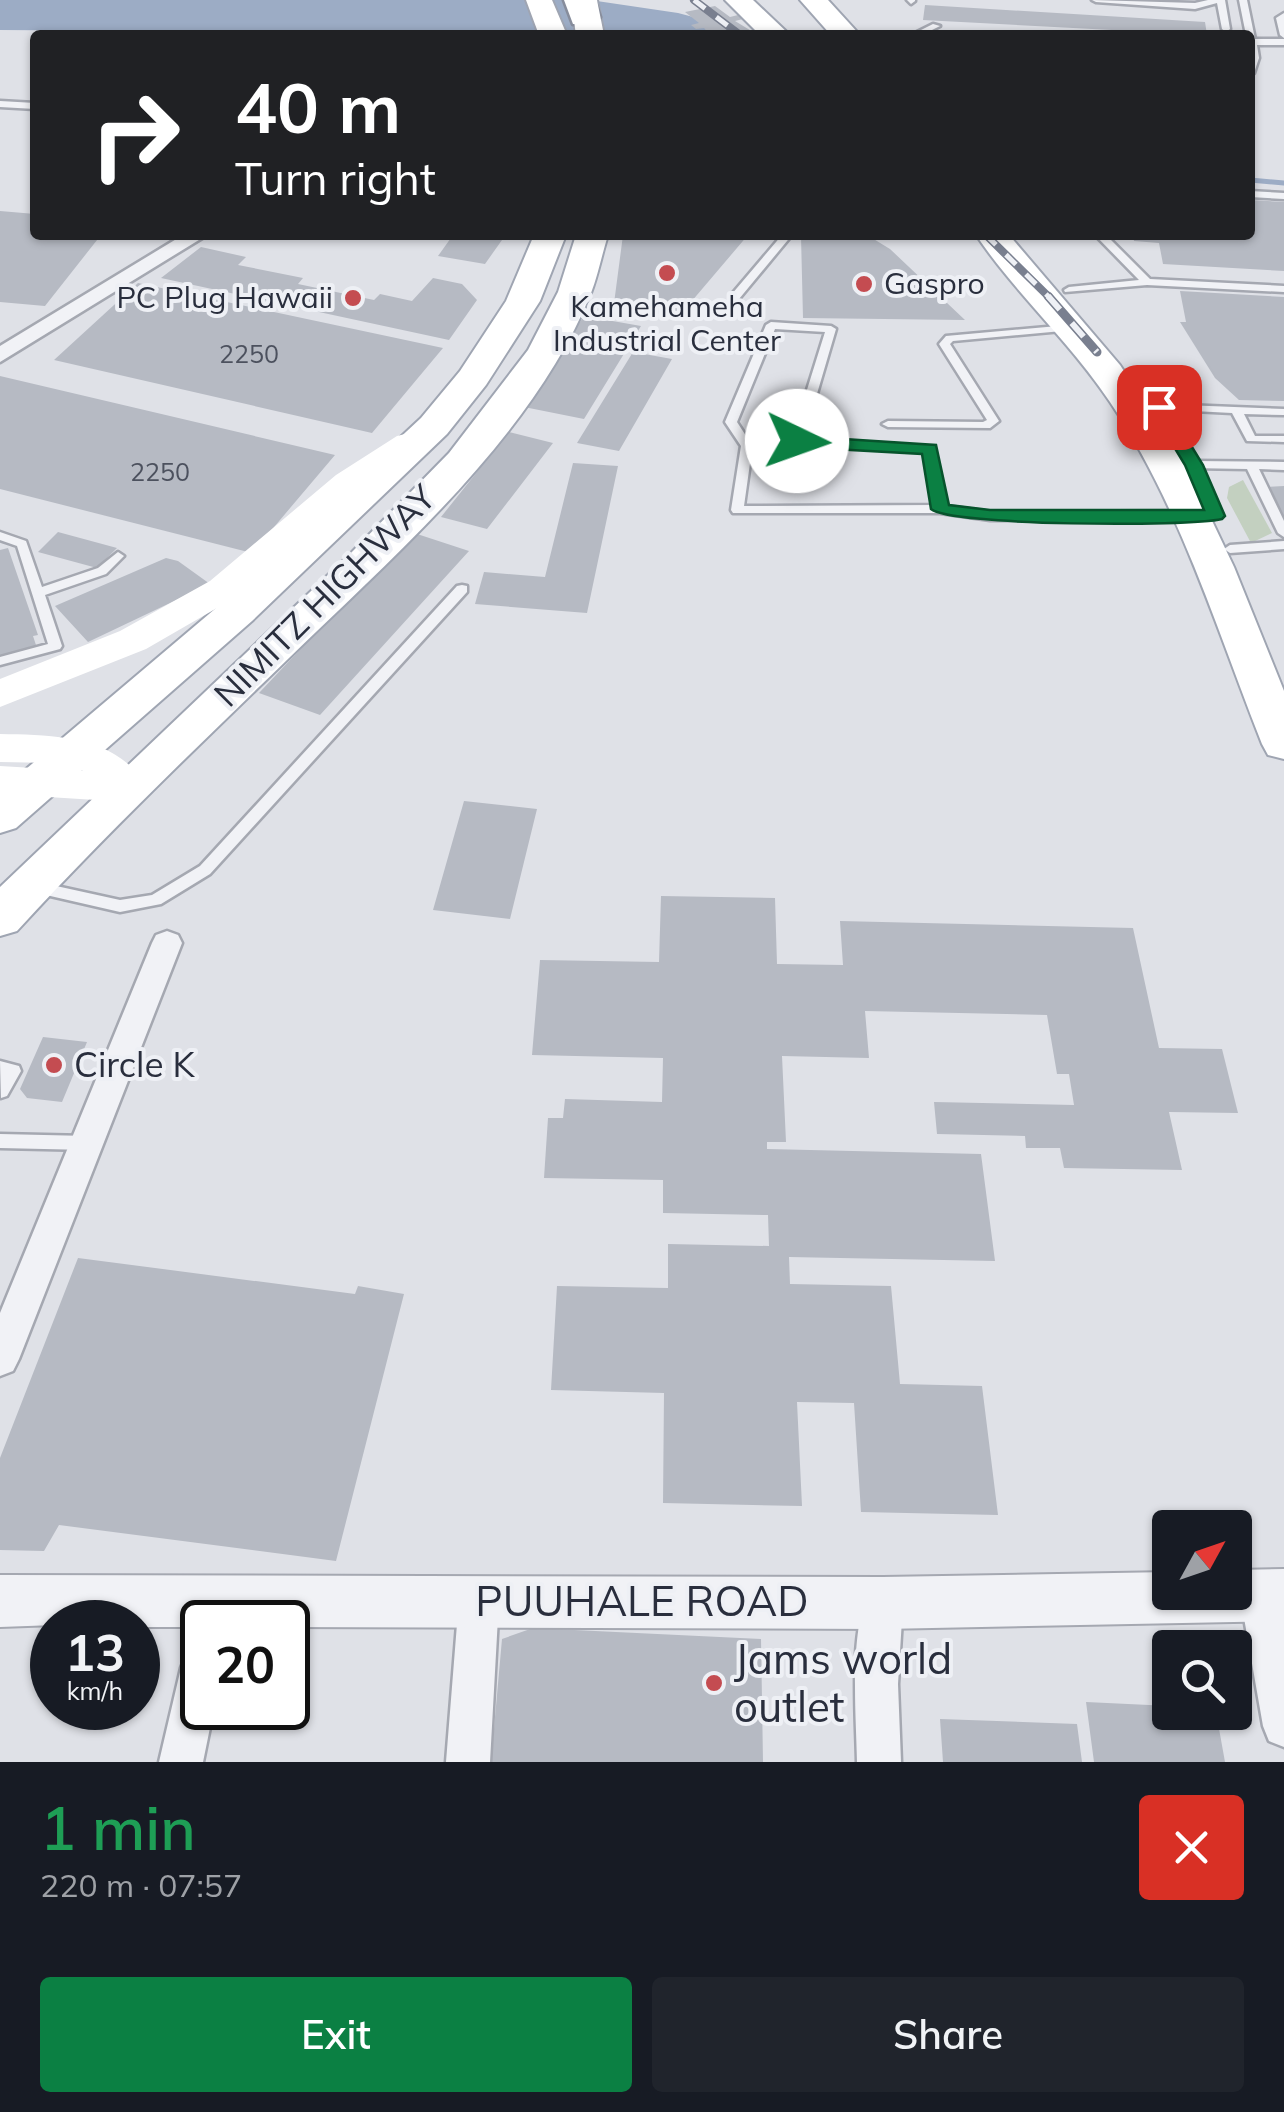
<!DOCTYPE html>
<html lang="en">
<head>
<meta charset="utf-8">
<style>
	body { margin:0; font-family:Mulish,sans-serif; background:#20242c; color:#f1f3f6; height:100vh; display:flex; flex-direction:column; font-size:38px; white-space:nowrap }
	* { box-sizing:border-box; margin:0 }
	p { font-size:32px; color:#9ea1a6 }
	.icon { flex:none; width:55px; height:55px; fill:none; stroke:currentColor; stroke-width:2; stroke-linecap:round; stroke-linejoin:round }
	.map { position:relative; height:1762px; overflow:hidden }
	.side { display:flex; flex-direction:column; background:#171b24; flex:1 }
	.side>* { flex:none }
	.hud { position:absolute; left:30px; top:30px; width:1225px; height:210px; border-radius:10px; box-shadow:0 2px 8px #0004; background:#202124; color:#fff; overflow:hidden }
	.needle { width:65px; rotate:50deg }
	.tools { position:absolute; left:1152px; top:1510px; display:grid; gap:20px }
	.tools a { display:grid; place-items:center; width:100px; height:100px; border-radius:10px; background:#171b24; box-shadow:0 2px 8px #0004; font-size:50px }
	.speed { position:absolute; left:30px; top:1600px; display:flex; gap:20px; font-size:50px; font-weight:700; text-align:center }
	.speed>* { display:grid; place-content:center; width:130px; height:130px; border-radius:50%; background:#171b24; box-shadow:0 2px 8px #0004; line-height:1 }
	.speed small { font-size:25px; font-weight:400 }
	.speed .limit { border:5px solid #111; border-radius:15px; background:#fff; color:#111 }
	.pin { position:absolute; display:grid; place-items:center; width:85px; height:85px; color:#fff; margin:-42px; border-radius:20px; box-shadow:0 5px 15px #0006 }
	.me { position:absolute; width:110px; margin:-55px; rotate:93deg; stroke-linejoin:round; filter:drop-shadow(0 0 8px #0008) }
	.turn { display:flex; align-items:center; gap:35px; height:210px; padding:0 40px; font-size:45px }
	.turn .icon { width:130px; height:130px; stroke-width:2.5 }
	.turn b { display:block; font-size:70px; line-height:85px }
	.round { display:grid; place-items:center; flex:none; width:105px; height:105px; border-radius:10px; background:#20242c }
	.head { display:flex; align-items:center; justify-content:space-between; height:170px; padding:0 40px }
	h1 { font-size:60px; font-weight:600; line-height:75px; color:#1e9e55 }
	.cta { display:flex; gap:20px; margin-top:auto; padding:20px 40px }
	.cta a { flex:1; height:115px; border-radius:10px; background:#0b8043; color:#fff; font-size:40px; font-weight:600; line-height:115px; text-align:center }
	.cta a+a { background:#20242c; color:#f1f3f6 }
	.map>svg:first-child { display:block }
	.green { fill:#c3d0c0 }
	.water { fill:#9cacc5 }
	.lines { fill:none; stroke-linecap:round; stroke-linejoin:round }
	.stream { stroke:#9cacc5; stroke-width:5 }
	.building { fill:#b6bac3 }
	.service-casing { stroke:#a5a8b1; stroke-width:5 }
	.minor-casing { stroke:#a5a8b1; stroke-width:5 }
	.tertiary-casing { stroke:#a5a8b1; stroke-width:4 }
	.primary-casing { stroke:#9fa5b2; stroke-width:4 }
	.motorway-casing { stroke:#878d9c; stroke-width:5 }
	.service { fill:#f1f2f6; fill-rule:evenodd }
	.minor { fill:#f1f2f6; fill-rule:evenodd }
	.tertiary { fill:#f1f2f6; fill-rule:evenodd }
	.secondary { fill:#fff; fill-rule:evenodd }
	.primary { fill:#fff; fill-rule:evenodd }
	.motorway { fill:#fff; fill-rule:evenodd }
	.rail-far1-casing { stroke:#797f8f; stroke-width:8 }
	.rail-casing { stroke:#797f8f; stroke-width:9 }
	.rail-far1 { stroke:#eef0f5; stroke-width:5; stroke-dasharray:14; stroke-linecap:butt }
	.rail { stroke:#eef0f5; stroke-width:6; stroke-dasharray:18; stroke-linecap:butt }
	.route { fill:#0b8043; stroke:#07532c; stroke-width:2.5 }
	.poi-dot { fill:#c44c51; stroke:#eef0f5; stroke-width:4 }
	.labels { text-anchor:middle; stroke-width:8; stroke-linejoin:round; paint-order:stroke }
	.far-number-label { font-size:25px; fill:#4c515e }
	.far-poi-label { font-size:30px; fill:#292e3d; stroke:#eef0f5; text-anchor:start }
	.street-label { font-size:35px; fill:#292e3d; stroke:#eef0f5 }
	.poi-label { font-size:35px; fill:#292e3d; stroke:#eef0f5; text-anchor:start }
	.near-street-label { font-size:42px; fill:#292e3d; stroke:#eef0f5 }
	.near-poi-label { font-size:42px; fill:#292e3d; stroke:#eef0f5; text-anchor:start }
</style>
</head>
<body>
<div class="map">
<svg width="1284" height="1762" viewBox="0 0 1284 1762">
	<rect width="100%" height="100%" fill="#dfe1e7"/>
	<path class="green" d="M1243,480l29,53 -21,10 -24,-45 2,-11z"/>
	<path class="water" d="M0,0h590l88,13 84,22 -762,-5z"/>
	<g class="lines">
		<path class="stream" d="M1250,180l34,3"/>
	</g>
	<path class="building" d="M925,5l280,17 2,13 -284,-15z
		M715,6l15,11 8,-2 5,4 -8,2 23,14h-48l-6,-7 -8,1 -5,-4 8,-2 -14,-11z
		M1250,200l34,2v69l-121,-7 -4,-21 -25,-2 -1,-6h117z
		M0,211l35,3v21h66l-56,71 -45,-4z
		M453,235h20l29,5 -17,24 -47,-8z
		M623,235h125l-68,80 -67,-4z
		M867,235l23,14 75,71 -162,-2 -2,-82z
		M201,247l45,10 -8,8 65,13 -5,6 76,16 6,-6 32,7 21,-23 29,6 15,16 -28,40 -288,-62z
		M138,283l305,65 -71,85 -318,-73z
		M1180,291l104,6v104l-45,-1 -24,-22 -35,-56h6z
		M584,316l57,10 -57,93 -60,-12z
		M633,352l39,7 -53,92 -42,-8z
		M0,376l335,79 -83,98 -252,-64z
		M509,432l44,11 -66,86 -46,-12z
		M573,463l45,3 -31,147 -112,-9 9,-32 61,5z
		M1284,486v33l-18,-32z
		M58,532l59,16 -20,20 -59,-16z
		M411,532l58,19 -149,164 -61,-22z
		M8,548l30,87 -5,1 4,12 -37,10v-108z
		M166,558l12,3 32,23 -122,58 -33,-36z
		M464,801l73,8 -27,110 -77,-9z
		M661,896l114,2 2,66 66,1 -3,-44 293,7 26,120 63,1 16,64 -69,-1 13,58 -118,-2 -4,-20h-34l-1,-12 -88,-2 -3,-32 140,3 -5,-31h-12l-10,-59 -182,-4 4,47 -87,-2 4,86h-19v7l214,5 14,107 -206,-4 1,27 101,2 9,98 82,2 16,129 -137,-3 -7,-109 -57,-1 5,104 -139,-3 1,-110 -113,-3 6,-104 111,2v-44l101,2 -1,-31 -105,-2v-33l-119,-2 4,-60h15l2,-19 97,3 1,-44 -131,-3 8,-95 119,2z
		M43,1037l44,5 -25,60 -35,-4 -7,-9z
		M78,1258l277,36 3,-8 46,8 -68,267 -277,-36 -15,26 -44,-1v-92z
		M533,1628l228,11 2,123h-272l11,-123z
		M1086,1702l84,4v6h46l9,50h-131z
		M940,1719l137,5 5,38h-139z"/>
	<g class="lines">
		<defs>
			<path id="service" d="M907,0h8v1l-4,3z
				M1092,0l103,3 13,-3h17l5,29 -4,3 -4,-3 -5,-26 -22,6 -99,-7z
				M1239,0h8l8,39h29v6h-27l2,13 -5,15 -4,3v-41h-4z
				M1284,13v25l-4,-3 -4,-17z
				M933,24l7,2 -18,9h-11z
				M0,101l35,2v6l-35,-2z
				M1250,191l34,2v6l-34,-2z
				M782,235h10l-53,64h-8v-4z
				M1095,235h11l44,44 134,7v6l-137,-7 -82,7 -1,-2 5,-3 70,-7z
				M771,322l60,4 5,3 -32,109 130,9 12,59 44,6 225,-1 6,4 -6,4 -225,1 -50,-7h-207l-2,-3 10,-64 -16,-24 41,-97zM775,329l50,3 -33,106 -42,4 -13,-20zM797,445l128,7 8,53 -189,1 8,-57z
				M1069,325l5,3 -1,2 -120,11 -3,3 49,77 -9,7 -102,-1 -6,-3 6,-3 95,1 4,-2 -48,-76 7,-8z
				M1159,404l125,5v6l-40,-1 11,22h29v6l-37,-1 -15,-28 -77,-4 -2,-2z
				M1194,461l90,1v8l-25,-1 25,52v16l-6,-4 -31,-64 -57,-1v-6z
				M0,532l26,9 16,46 56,-19 20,-16 6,4 -18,18 -61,21 17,51 -2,3 -60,16v-8l48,-13 -31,-98 -17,-6z
				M1284,541v8l-54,4 -6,-4 6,-4z
				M462,585l5,1v6l-257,282 -49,30 -41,8 -87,-20 -3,-4 8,-6 82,18 32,-5 48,-29 257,-280z
				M0,1061l19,5 2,5 -14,25 -6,2z
				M0,1134l88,2 6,2 2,5 -2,5 -6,2 -88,-2z"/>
			<path id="minor" d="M183,235h24l-207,127v-16z
				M167,931l11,4 4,8 -163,416 -6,12 -13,5v-63l152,-370 4,-8z
				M1260,1575l14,6 10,33v133l-15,-6 -6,-15 -23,-131 6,-14z
				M479,1579l14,6 6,14 -9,163h-44l13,-163 6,-14z
				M883,1583l14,6 6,14 -5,81 3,78h-44c-1,-51 -8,-126 12,-173z
				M202,1647v61h12l-11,54h-44l22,-94 6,-15z"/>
			<path id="tertiary" d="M1284,1569v52l-401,8 -595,-2v-5h-86v5h-64v-5l-138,5v-52l883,2 287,-5v20h65v-22z"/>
			<path id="primary" d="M526,0h26l15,35h-28z
				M571,0h26l7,35h-28z
				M725,0h28l37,35h-30z
				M800,0h28l32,35h-29z
				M534,235h32l-26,66 -54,84 -39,49 -195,187 -236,207 -16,5v-42l222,-188 199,-185 39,-47 46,-70z
				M576,235h32c-6,19 -10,40 -17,58 -57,142 -194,260 -302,365 -92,89 -185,178 -272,273l-17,5v-49l350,-333 99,-101 79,-103 30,-58z
				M976,235h33l111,130 65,99 49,103 50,124v68l-16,-4 -6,-11c-46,-116 -82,-238 -152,-342 -40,-60 -94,-108 -134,-167z"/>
			<path id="motorway" d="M564,0h30l6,17 -5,7h-22z"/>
		</defs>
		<use href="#service" class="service-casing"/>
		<use href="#minor" class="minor-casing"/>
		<use href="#tertiary" class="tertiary-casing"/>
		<use href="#primary" class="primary-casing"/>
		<use href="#motorway" class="motorway-casing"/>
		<use href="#service" class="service"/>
		<use href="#minor" class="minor"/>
		<use href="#tertiary" class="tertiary"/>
		<path class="secondary" d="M409,433l12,3 5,7 -5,7 -61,39 -124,108 -90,52 -146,58v-28l120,-48 90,-50 126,-106 61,-39z
			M0,734c55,1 117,1 148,54l-6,10 -14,4 -128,-8v-28l83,5 -30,-8 -53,-1z"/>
		<use href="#primary" class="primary"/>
		<use href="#motorway" class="motorway"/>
		<defs>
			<path id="rail-far1" d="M694,0l46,35
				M986,235l64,63"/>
			<path id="rail" d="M1048,296l49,56"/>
		</defs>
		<use href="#rail-far1" class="rail-far1-casing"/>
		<use href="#rail" class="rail-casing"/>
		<use href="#rail-far1" class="rail-far1"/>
		<use href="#rail" class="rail"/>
	</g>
	<path class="route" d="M1159,402l6,1 38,62 22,51 -3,3c-34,8 -271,7 -291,-10l-9,-55 -125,-7 -9,-6 9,-5 139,9 13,60 41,5h214l-19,-45 -35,-58z"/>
	<g class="poi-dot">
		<circle cx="667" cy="273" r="10"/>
		<circle cx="864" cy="284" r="10"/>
		<circle cx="353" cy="298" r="10"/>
		<circle cx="54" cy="1065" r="10"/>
		<circle cx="714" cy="1683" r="10"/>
	</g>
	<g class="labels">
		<g class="far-number-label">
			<text x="249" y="363">2250</text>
			<text x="160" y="481">2250</text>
		</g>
		<g class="far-poi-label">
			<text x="884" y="294">Gaspro</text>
			<text x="333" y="308" text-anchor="end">PC Plug Hawaii</text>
			<text x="667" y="317" text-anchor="middle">Kamehameha<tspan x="667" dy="34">Industrial Center</tspan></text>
		</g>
		<g class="street-label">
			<text transform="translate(325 596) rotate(-45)" y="12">NIMITZ HIGHWAY</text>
		</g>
		<g class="poi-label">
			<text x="74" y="1077">Circle K</text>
		</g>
		<g class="near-street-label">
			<text x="642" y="1616">PUUHALE ROAD</text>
		</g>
		<g class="near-poi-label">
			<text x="734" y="1674">Jams world<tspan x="734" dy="48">outlet</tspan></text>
		</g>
	</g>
</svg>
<div class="tools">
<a><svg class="needle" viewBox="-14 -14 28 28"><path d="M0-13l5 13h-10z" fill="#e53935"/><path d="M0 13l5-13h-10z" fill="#9ea1a6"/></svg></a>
<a><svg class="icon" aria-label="search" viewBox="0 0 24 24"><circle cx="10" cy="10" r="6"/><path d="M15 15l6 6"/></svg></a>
</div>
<div class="speed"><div>13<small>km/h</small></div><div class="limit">20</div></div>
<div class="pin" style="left:1159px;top:407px;background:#d93025"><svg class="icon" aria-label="arrive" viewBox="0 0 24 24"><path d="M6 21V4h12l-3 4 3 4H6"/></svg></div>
<svg class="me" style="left:797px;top:441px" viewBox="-20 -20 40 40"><circle r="19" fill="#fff"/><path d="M0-13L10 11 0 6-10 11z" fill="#0b8043"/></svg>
<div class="hud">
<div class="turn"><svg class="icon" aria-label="right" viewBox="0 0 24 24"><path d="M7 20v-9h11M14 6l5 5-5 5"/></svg><div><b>40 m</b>Turn right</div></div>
</div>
</div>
<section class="side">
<div class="head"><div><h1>1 min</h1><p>220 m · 07:57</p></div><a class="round" style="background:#d93025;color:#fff"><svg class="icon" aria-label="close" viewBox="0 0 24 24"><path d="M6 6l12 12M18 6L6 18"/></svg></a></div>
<div class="cta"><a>Exit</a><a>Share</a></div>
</section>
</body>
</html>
